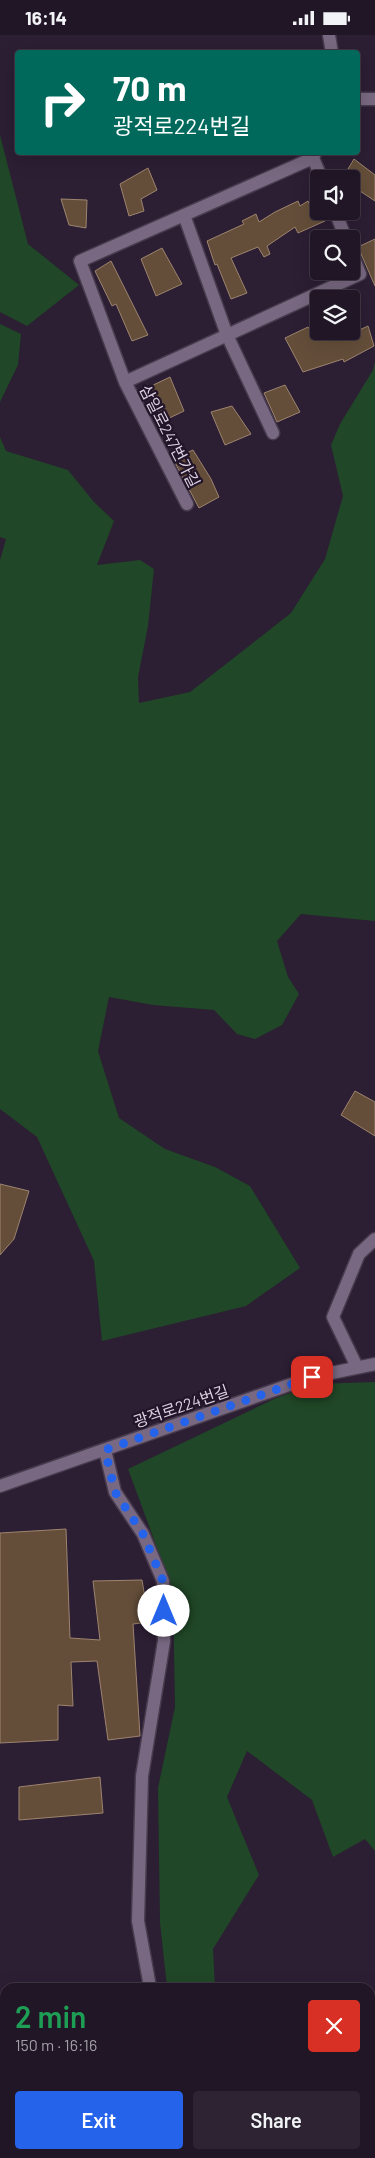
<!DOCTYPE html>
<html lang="en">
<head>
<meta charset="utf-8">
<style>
	body { margin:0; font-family:Barlow,"Noto Sans KR",sans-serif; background:#2d2332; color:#f1f3f6; height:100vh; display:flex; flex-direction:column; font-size:19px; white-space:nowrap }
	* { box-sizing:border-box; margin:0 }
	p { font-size:16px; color:#a29fa7 }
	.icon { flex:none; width:28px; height:28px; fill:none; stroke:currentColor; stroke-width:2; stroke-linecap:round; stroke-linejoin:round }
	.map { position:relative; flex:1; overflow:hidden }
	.drawer { position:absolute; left:0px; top:1948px; width:375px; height:176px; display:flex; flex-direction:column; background:#211626; border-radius:15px 15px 0 0; box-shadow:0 5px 20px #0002,0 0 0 1px #3e3543 }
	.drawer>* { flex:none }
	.hud { position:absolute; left:15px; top:15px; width:345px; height:105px; border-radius:5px; box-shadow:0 5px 20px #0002,0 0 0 1px #3e3543; background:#00695c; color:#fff; overflow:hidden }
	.buttons { position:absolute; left:310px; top:135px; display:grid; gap:10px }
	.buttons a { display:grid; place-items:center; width:50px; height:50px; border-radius:5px; background:#211626; box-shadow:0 5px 20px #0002,0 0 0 1px #3e3543; font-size:25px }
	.pin { position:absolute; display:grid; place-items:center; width:42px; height:42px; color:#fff; margin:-21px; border-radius:10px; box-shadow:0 2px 8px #0006 }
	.me { position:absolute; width:55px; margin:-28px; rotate:0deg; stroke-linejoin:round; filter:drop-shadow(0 0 4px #0008) }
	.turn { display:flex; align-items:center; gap:18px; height:105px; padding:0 15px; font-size:22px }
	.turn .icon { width:65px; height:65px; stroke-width:2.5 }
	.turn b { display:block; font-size:35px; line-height:42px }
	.round { display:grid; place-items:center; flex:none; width:52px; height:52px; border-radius:5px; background:#2d2332 }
	.summary { display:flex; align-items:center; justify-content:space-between; height:85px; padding:0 15px }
	h1 { font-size:30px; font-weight:600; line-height:38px; color:#1e9e55 }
	.cta { display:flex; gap:10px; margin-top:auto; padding:10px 15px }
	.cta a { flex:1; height:58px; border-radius:5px; background:#2563eb; color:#fff; font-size:20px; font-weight:600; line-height:58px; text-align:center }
	.cta a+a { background:#2d2332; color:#f1f3f6 }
	.status { display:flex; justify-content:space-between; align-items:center; height:35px; padding:0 25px; background:#211626; direction:ltr }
	.status svg { height:14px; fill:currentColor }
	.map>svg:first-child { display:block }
	.green { fill:#204727 }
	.building { fill:#644e3a; stroke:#9d846f }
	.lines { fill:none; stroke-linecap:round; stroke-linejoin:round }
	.minor-casing { stroke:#473b4d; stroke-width:15 }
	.minor { stroke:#786881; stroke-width:12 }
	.route { stroke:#2563eb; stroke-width:9; stroke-dasharray:0 16.2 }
	.labels { text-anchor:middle; stroke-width:4.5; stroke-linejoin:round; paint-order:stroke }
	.street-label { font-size:16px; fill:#dad0df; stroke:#221429 }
</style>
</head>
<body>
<div class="status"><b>16:14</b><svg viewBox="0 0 49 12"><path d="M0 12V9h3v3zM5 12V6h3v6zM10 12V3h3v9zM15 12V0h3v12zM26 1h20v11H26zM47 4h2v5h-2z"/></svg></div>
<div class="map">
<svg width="375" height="2123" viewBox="0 0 375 2123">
	<rect width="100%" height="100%" fill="#2c1e33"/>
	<path class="green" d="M0,100l28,109 51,41 -52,41 -27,-14z
		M0,289l21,10 -3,31 -18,37z
		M375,327v559l-74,-7 -24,27 11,36 11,17 -17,31 -27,14 -18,-5 -23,-24 -61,-5 -44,-8 -11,54 21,67 46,31 50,18 35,19 50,82 -54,38 -144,35 -8,-80 -57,-124 -37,-28v-549l6,-21 -6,-2v-100l6,14 62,19 26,32 20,19 -17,44 43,-5 14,9 -6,57 -10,51 1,26 51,-11 101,-79 34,-54 18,-63 -12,-51 9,-21 33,-54z
		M375,1347v469l-10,-12 -32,18 -21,-57 -65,-49 -20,46 32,78 -46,74 2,38h-48l-7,-64 -2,-135 17,-81 -2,-116 -45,-122 146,-70 41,-15z"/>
	<path class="building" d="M354,124l21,16v26l-24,-16v-6h-9z
		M148,133l9,22 -16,9 3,12 -15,5 -9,-32z
		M61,164l26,1 -1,28 -17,-3z
		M298,166l2,5 8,-5 3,6 6,-5 2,9h2l4,10 -27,12 -3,-6 -28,19 3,8 -6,3 -6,-10 -27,11 16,35 -16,6 -14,-35 -2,1 -8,-24 37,-17 -2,-3 14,-7 3,8 16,-10z
		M375,204v47l-17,-39z
		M162,213l20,36 -26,12 -15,-37z
		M111,226l37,74 -16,6 -16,-37 -4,2 -17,-35z
		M368,291l6,20 -30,16 -1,-3 -40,13 -18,-34 23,-11 3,4 44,1z
		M170,342l14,34 -21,10 -16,-33z
		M285,350l15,27 -23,10 -13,-29z
		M232,371l19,28 -26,11 -14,-33z
		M193,415l18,29 8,18 -20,11 -26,-49z
		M355,1056l20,11v34l-34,-21z
		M0,1149l29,7 -15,48 -14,16z
		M66,1494l4,109 30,2 -7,-59 49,-1 7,42 -16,2 7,112 -32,4 -11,-79 -26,1 2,44 -15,-1v35l-58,3v-210z
		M100,1742l3,36 -84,7v-33z"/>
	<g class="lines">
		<defs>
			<path id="minor" d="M329,0l3,18
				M358,64h17
				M313,123l9,21
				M335,176l11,28
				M184,180l43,120 46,98
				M125,347l235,-108 -9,-23
				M187,469l-62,-122 -45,-121 233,-103 2,-5
				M357,1332l-24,-50 26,-63 16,-15
				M105,1415l10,42 28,42 20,47 1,60 -22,135 -4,145 12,66
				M0,1451l312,-109 63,-13
				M193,2119l1,4"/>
		</defs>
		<use href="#minor" class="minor-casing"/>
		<use href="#minor" class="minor"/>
	</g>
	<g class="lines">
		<path class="route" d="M164,1576l-1,-30 -20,-47 -28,-42 -10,-42 207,-73"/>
	</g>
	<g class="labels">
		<g class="street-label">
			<text transform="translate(170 401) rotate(63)" y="6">삼일로247번가길</text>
			<text transform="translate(181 1371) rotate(-19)" y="6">광적로224번길</text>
		</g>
	</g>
</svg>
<div class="buttons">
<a><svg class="icon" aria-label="sound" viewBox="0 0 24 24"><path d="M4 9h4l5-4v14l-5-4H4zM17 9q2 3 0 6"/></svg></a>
<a><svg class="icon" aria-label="search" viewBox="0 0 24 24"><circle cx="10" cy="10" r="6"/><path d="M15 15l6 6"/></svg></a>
<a><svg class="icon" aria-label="layers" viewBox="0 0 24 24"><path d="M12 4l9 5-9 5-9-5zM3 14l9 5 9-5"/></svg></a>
</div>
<div class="pin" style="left:312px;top:1342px;background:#d93025"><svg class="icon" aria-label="arrive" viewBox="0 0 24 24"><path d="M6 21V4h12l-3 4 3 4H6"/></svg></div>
<svg class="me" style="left:164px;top:1576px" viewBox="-20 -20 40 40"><circle r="19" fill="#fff"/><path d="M0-13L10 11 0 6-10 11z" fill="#2563eb"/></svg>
<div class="hud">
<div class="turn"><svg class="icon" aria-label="right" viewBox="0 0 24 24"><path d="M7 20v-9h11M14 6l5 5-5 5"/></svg><div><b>70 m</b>광적로224번길</div></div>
</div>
<section class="drawer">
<div class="summary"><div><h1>2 min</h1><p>150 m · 16:16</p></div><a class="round" style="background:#d93025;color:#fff"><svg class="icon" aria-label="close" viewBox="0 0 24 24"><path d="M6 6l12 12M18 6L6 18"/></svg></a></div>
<div class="cta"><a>Exit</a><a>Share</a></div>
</section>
</div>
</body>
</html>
